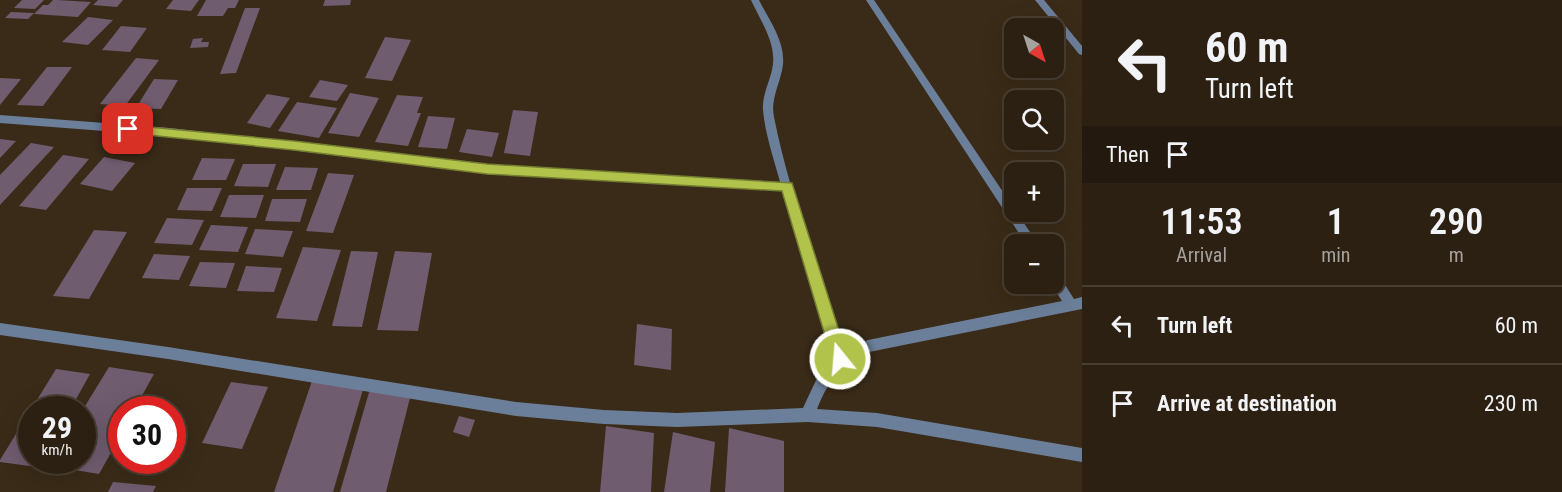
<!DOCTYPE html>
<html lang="en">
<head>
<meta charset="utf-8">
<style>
	body { margin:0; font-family:"Roboto Condensed",sans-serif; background:#382d20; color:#f1f3f6; height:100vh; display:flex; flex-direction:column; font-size:22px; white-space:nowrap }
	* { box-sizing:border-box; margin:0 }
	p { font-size:20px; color:#a6a39f }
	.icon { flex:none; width:33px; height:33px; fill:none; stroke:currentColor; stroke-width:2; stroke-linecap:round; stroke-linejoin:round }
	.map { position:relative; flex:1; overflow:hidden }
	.details { display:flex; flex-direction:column; background:#2c2012; width:480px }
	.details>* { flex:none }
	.top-card { background:#2c2012; color:#f1f3f6; overflow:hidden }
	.needle { width:39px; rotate:141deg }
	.controls { position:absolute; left:1004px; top:18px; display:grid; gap:12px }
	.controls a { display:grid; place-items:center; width:60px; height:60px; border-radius:12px; background:#2c2012; box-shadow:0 6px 24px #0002,0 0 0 2px #483e32; font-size:30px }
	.speed { position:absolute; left:18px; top:396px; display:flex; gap:12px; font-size:30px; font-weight:700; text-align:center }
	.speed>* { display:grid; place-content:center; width:78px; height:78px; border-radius:50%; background:#2c2012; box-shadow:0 6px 24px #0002,0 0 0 2px #483e32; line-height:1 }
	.speed small { font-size:15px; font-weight:400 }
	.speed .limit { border:9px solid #d22; background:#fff; color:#111 }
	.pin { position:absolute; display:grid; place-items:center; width:51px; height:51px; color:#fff; margin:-26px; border-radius:12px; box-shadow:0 3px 9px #0006 }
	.me { position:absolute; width:66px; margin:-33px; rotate:343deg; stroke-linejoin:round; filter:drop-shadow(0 0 4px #0008) }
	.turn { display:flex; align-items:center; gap:21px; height:126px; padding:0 24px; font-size:27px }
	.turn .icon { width:78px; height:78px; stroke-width:2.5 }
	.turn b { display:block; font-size:42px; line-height:51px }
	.then { display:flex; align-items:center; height:57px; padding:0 24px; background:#0003; gap:12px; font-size:22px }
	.eta { display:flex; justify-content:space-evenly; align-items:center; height:102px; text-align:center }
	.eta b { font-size:36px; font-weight:600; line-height:42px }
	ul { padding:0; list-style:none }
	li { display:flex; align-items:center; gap:18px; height:78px; padding:0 24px; border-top:2px solid #483e32 }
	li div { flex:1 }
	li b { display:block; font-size:22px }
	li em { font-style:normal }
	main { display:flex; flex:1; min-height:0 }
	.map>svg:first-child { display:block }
	.building { fill:#6f5c6f }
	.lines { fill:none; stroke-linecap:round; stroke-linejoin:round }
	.street { fill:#6c7f9a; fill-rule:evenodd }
	.route { fill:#b2c34c; stroke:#747f31; stroke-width:1.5 }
</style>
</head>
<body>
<main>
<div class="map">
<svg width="1082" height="492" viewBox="0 0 1082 492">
	<rect width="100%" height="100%" fill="#3a2b18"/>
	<path class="building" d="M22,0h22l-9,9 -21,-1z
		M53,0h4l34,2 -13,15 -44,-3 9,-9h5z
		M98,0h25l-6,7 -24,-2z
		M173,0h26l-8,11 -25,-2z
		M206,0h33l-4,8h-7l-5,8h-26z
		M325,0h26l-1,5 -27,1z
		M245,8h15l-24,65 -16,1z
		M11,12l23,1 -6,6 -23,-1z
		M88,17l25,3 -25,25 -26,-3z
		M121,26l26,2 -17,24 -28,-2z
		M385,37l26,3 -19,41 -27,-3z
		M203,38l-2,4h8l-1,5 -18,1 3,-9z
		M136,58l23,2 -34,46 -25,-2z
		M47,67h25l-29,39 -26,-1z
		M0,78l21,1 -21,26z
		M154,79l24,1 -17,29 -25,-1z
		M320,80l28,5 -11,16 -28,-4z
		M350,93l29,5 -20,39 -31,-4z
		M267,94l23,4 -20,30 -23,-5z
		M397,95l26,2 -6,16h4l-13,33 -33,-4z
		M297,102l40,6 -18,30 -41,-7z
		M513,110l25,2 -8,44 -26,-3z
		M428,116l27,2 -8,31 -29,-2z
		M467,129l32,4 -7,24 -33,-5z
		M0,139l16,2 -16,17z
		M31,143l23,4 -54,58v-30z
		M63,155l26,4 -43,51 -27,-4z
		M104,157l31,6 -23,28 -32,-7z
		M202,158l33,1 -9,21h-34z
		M243,164h33l-8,23 -34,-1z
		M285,167l33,1 -7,22h-35z
		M328,173l26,2 -21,58 -27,-2z
		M187,188h35l-10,23 -35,-1z
		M229,195h35l-8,23 -36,-1z
		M272,199h35l-7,23 -35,-1z
		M167,218l37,2 -12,25 -38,-2z
		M211,225l37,2 -10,25 -39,-2z
		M255,229l38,2 -10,26 -38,-3z
		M94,230l33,2 -38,67 -36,-3z
		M303,247l38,3 -24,71 -41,-3z
		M351,251l27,1 -16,75 -30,-1z
		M395,251l37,2 -14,78 -41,-1z
		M154,254l36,2 -11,24 -37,-2z
		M200,262l35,1 -9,25 -37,-2z
		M246,266l36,2 -8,24 -37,-1z
		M637,324l35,5 -1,41 -37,-5z
		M109,367l45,7 -20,36h-12v23l-23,41 -49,-8 3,-6h29v-49z
		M56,369l34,5 -20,36h-38v50h8l-3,7 -37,-5v-2z
		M312,381l52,5 -31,106h-59z
		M231,382l37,5 -26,62 -40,-6z
		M370,389l41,5 -25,98h-46z
		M459,416l16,4 -6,17 -16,-5z
		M606,426l48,7 -3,59h-51z
		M729,428l55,13v51h-59z
		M673,432l42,10 -5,50h-46z
		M113,482l43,4 -3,6h-45z"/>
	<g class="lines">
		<path class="street" d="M751,0h8c10,20 26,41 24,64 -2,19 -13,34 -9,53 16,80 46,157 70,233l24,-10 194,-39 -11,-17h2v-13l4,1 17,27 8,-2v12l-213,43c-28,12 -41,29 -52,57l60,4 205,35v14l-205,-35 -69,-5 -131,5 -73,-3 -88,-8 -348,-57 -168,-24v-12l168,24 348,55 88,8 73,3 126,-5 15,-32 15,-18 -50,-167 -296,-18 -317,-37 -170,-13v-8l170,13 317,37 293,17c-6,-23 -15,-48 -17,-72 -1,-14 6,-27 9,-40 6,-25 -11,-48 -21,-70z
			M866,0h8l164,244h-12z
			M1035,0h9l38,46v9l-3,-1z"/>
	</g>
	<path class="route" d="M128,125l166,16 193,23 305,19 56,176 -3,5 -5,2 -6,-2 -2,-5 -50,-168 -295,-17 -193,-24 -166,-17 -6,-4z"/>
</svg>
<div class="controls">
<a><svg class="needle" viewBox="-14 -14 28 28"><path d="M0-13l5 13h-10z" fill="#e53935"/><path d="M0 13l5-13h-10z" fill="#a6a39f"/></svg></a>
<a><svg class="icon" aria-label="search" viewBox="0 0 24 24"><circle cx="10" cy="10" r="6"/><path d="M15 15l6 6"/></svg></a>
<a>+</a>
<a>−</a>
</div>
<div class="speed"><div>29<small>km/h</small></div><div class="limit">30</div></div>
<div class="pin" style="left:128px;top:129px;background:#d93025"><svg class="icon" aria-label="arrive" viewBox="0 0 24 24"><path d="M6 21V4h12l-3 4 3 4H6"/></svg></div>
<svg class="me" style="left:840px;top:359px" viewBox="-20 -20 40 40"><circle r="17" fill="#b2c34c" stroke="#fff" stroke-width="3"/><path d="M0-11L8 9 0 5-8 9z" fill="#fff"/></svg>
</div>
<section class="details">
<div class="top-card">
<div class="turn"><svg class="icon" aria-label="left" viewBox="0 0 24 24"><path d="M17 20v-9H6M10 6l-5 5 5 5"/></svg><div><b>60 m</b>Turn left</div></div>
<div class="then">Then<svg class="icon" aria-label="arrive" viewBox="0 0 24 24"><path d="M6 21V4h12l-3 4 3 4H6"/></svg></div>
</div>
<div class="eta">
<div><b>11:53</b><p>Arrival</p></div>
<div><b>1</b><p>min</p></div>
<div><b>290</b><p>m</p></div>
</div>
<ul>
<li><svg class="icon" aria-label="left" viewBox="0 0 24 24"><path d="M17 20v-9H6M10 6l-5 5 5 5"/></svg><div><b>Turn left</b></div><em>60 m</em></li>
<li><svg class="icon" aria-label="arrive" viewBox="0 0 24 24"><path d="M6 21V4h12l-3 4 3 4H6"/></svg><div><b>Arrive at destination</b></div><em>230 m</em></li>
</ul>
</section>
</main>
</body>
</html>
